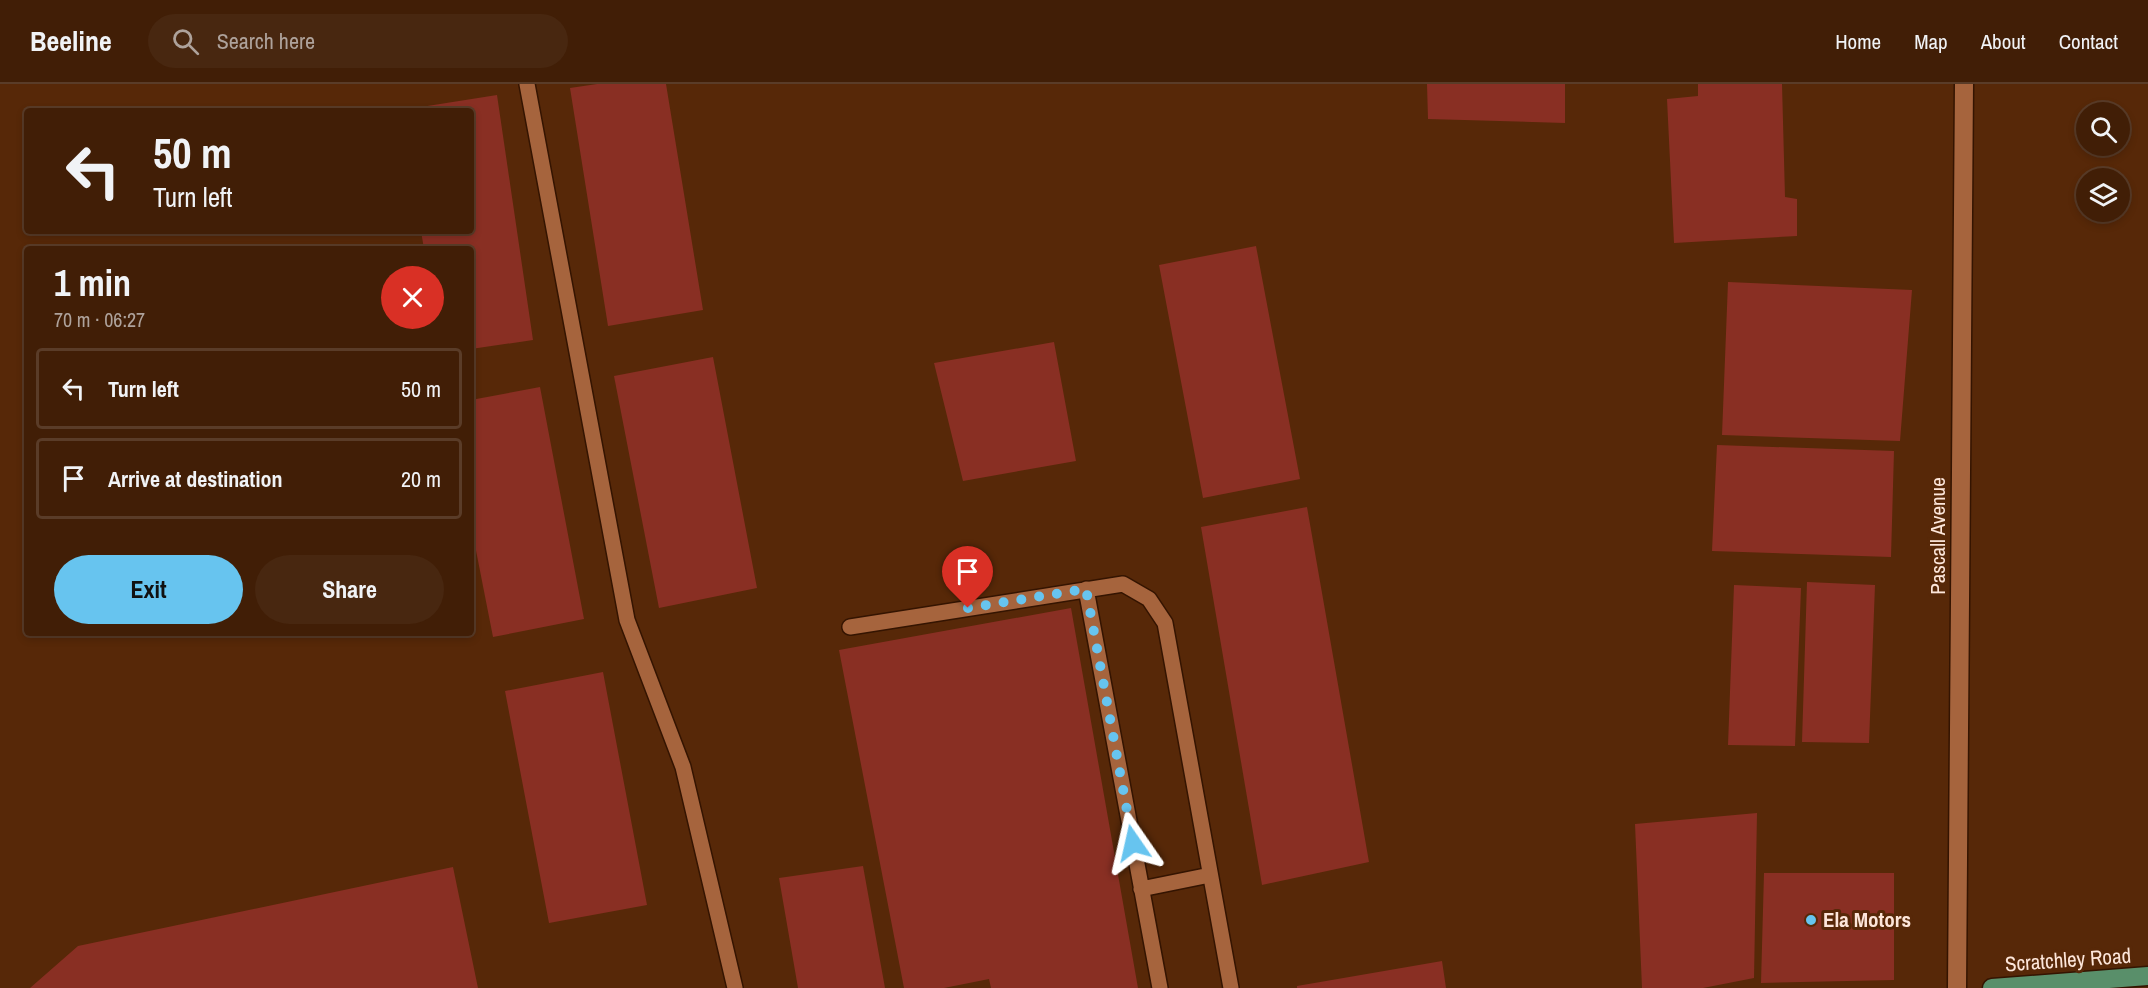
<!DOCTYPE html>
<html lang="en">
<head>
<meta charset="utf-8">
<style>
	body { margin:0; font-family:"Archivo Narrow",sans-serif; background:#482710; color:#f1f3f6; height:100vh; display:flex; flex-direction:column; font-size:22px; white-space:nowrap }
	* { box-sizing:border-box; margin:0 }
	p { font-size:20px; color:#aea29b }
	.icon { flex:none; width:33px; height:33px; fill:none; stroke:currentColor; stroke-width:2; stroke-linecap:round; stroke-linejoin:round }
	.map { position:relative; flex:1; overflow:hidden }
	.side { position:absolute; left:24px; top:162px; width:450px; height:390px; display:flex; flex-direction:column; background:#411e06; border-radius:6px; box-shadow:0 3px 9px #0003,0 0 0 2px #5a3c28 }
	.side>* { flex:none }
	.top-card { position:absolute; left:24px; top:24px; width:450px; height:126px; border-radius:6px; box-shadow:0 3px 9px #0003,0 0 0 2px #5a3c28; background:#411e06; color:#f1f3f6; overflow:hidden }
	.tools { position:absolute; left:2076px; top:18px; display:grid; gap:12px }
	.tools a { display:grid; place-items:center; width:54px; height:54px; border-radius:50%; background:#411e06; box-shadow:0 3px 9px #0003,0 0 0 2px #5a3c28; font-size:30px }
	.pin { position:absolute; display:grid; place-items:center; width:51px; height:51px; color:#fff; margin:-62px -26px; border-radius:50% 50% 50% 0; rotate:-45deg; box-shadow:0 0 6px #0007 }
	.pin .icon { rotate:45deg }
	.me { position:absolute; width:66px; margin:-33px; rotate:349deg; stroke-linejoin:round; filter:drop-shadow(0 0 4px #0008) }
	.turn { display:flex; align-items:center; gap:21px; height:126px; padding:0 30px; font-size:27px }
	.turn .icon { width:78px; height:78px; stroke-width:2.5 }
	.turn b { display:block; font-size:42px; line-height:51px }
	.round { display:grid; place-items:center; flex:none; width:63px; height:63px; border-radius:32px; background:#482710 }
	.headline { display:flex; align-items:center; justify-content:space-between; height:102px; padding:0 30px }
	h1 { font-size:36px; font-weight:800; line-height:45px }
	.action { display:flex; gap:12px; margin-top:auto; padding:12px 30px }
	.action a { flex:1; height:69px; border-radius:36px; background:#67c4ef; color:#111; font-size:24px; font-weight:800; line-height:69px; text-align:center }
	.action a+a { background:#482710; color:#f1f3f6 }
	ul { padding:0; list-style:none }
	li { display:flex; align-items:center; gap:18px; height:81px; margin:0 12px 9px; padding:0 18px; border:3px solid #5a3c28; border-radius:6px }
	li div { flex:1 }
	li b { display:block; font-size:22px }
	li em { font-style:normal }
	header { display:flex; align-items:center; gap:36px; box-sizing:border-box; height:84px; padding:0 30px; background:#411e06; border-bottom:2px solid #5a3c28 }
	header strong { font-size:28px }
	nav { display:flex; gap:33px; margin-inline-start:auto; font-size:21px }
	.search { width:420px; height:54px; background:#482710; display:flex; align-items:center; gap:15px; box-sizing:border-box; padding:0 21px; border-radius:33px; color:#aea29b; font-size:22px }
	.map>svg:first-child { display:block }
	.building { fill:#892f23 }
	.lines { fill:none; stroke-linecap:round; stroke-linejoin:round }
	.service-casing { stroke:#341401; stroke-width:18 }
	.minor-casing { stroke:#341401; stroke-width:21 }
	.primary-casing { stroke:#341401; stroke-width:21 }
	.service { stroke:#a6643d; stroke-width:15 }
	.minor { stroke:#a6643d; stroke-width:18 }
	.primary { stroke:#598f6a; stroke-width:18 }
	.route { stroke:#67c4ef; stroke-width:10; stroke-dasharray:0 18 }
	.poi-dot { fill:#67c4ef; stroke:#572808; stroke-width:2 }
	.labels { text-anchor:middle; stroke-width:6; stroke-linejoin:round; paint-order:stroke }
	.street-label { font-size:21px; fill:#fde6da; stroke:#572808 }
	.poi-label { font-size:21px; font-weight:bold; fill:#fde6da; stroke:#572808; text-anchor:start }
</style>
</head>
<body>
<header>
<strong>Beeline</strong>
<div class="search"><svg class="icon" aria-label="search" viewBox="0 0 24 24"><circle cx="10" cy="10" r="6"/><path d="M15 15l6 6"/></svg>Search here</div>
<nav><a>Home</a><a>Map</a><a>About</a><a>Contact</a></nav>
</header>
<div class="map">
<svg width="2148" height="904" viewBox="0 0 2148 904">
	<rect width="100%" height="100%" fill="#572808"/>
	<path class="building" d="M597,0h69l37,226 -95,16 -38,-238z
		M1427,0h138v39l-137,-4z
		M1698,0h84l3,113 12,2v37l-123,7 -7,-144 31,-3z
		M497,11l36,245 -62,9v-100h-47l-3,-18h50v-120l-69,-1z
		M1256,162l44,233 -97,19 -44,-233z
		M1728,198l184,8 -12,151 -178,-6z
		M1054,258l22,119 -113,20 -29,-118z
		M713,273l44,231 -98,20 -45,-232z
		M540,303l44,232 -91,18 -22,-112v-125z
		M1717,361l177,6 -3,106 -179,-6z
		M1307,423l62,355 -107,23 -61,-358z
		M1807,498l68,3 -6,158 -67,-1z
		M1734,501l67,3 -6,158 -67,-1z
		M1071,524l67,380h-147l-2,-9 -45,9h-40l-65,-338z
		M603,588l44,233 -98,18 -44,-232z
		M1757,729l-3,165 -51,10h-61l-7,-164z
		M863,782l22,122h-87l-19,-110z
		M453,783l25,121h-448l48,-42z
		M1764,789h130v107l-133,3z
		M1442,877l4,27h-149v-2z"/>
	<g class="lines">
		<defs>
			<path id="service" d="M527,0l100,536 56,147 52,221
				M1086,505l74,399
				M850,543l273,-43 26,15 16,24 66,365
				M1141,805l69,-14"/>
			<path id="minor" d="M1957,904l7,-904"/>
			<path id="primary" d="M1992,904l156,-12"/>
		</defs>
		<use href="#service" class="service-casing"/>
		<use href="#minor" class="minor-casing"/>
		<use href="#primary" class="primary-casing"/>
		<use href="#service" class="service"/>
		<use href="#minor" class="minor"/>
		<use href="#primary" class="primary"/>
	</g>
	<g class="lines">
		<path class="route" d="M968,524l118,-19 47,254"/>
	</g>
	<circle class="poi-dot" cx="1811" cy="836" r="6"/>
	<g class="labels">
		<g class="street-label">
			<text transform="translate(1938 452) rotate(-90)" y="7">Pascall Avenue</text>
			<text transform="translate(2068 876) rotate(-4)" y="7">Scratchley Road</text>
		</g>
		<g class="poi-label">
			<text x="1823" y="843">Ela Motors</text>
		</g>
	</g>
</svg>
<div class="tools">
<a><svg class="icon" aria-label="search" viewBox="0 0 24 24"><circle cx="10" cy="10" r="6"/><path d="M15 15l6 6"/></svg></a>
<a><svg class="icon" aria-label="layers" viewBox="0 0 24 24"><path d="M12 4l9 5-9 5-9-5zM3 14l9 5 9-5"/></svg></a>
</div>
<div class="pin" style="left:968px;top:524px;background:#d93025"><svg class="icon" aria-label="arrive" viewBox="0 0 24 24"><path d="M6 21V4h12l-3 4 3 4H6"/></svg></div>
<svg class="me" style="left:1133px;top:759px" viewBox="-20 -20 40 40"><path d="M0-17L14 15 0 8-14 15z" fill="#67c4ef" stroke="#fff" stroke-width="4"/></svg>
<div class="top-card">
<div class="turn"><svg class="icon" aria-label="left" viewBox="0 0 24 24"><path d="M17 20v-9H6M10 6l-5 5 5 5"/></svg><div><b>50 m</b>Turn left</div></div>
</div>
<section class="side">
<div class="headline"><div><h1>1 min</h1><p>70 m · 06:27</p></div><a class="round" style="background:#d93025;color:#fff"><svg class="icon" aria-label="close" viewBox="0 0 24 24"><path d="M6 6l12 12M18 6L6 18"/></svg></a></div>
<ul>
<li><svg class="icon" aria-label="left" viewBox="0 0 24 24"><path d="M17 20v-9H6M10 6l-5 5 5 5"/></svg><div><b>Turn left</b></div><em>50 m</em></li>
<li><svg class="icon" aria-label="arrive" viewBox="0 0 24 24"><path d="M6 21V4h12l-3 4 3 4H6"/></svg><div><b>Arrive at destination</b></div><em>20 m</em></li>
</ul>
<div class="action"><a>Exit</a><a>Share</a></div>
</section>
</div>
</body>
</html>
